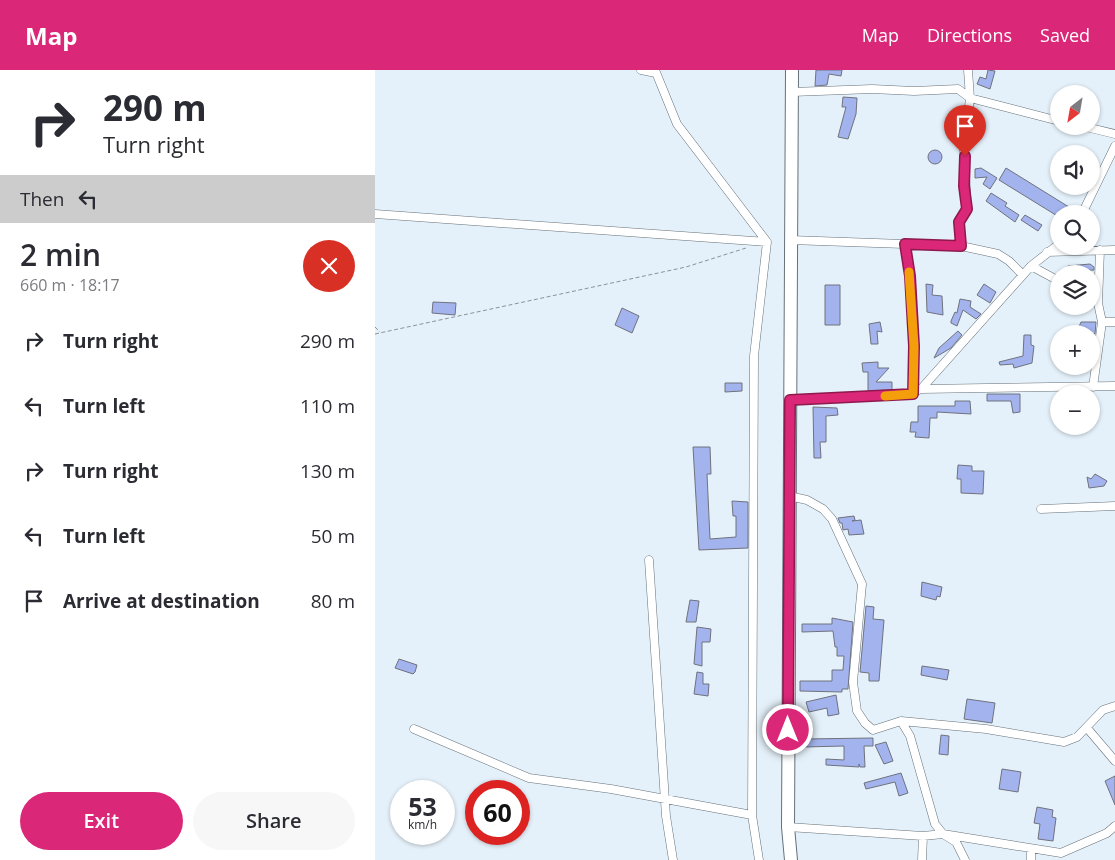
<!DOCTYPE html>
<html lang="en">
<head>
<meta charset="utf-8">
<style>
	body { margin:0; font-family:"Open Sans",sans-serif; background:#f7f7f7; color:#2b2b33; height:100vh; display:flex; flex-direction:column; font-size:19px; white-space:nowrap }
	* { box-sizing:border-box; margin:0 }
	p { font-size:16px; color:#7c7c81 }
	.icon { flex:none; width:28px; height:28px; fill:none; stroke:currentColor; stroke-width:2; stroke-linecap:round; stroke-linejoin:round }
	.map { position:relative; flex:1; overflow:hidden }
	.panel { display:flex; flex-direction:column; background:#fff; width:375px }
	.panel>* { flex:none }
	.top-card { background:#fff; color:#2b2b33; overflow:hidden }
	.needle { width:32px; rotate:211deg }
	.controls { position:absolute; left:675px; top:15px; display:grid; gap:10px }
	.controls a { display:grid; place-items:center; width:50px; height:50px; border-radius:50%; background:#fff; box-shadow:0 1px 4px #0004; font-size:25px }
	.speed { position:absolute; left:15px; top:710px; display:flex; gap:10px; font-size:25px; font-weight:700; text-align:center }
	.speed>* { display:grid; place-content:center; width:65px; height:65px; border-radius:50%; background:#fff; box-shadow:0 1px 4px #0004; line-height:1 }
	.speed small { font-size:12px; font-weight:400 }
	.speed .limit { border:8px solid #d22; background:#fff; color:#111 }
	.pin { position:absolute; display:grid; place-items:center; width:42px; height:42px; color:#fff; margin:-51px -21px; border-radius:50% 50% 50% 0; rotate:-45deg; box-shadow:0 0 5px #0007 }
	.pin .icon { rotate:45deg }
	.me { position:absolute; width:55px; margin:-28px; rotate:0deg; stroke-linejoin:round; filter:drop-shadow(0 0 4px #0008) }
	.turn { display:flex; align-items:center; gap:18px; height:105px; padding:0 20px; font-size:22px }
	.turn .icon { width:65px; height:65px; stroke-width:2.5 }
	.turn b { display:block; font-size:35px; line-height:42px }
	.then { display:flex; align-items:center; height:48px; padding:0 20px; background:#0003; gap:10px; font-size:19px }
	.round { display:grid; place-items:center; flex:none; width:52px; height:52px; border-radius:26px; background:#f7f7f7 }
	.overview { display:flex; align-items:center; justify-content:space-between; height:85px; padding:0 20px }
	h1 { font-size:30px; font-weight:600; line-height:38px }
	.action { display:flex; gap:10px; margin-top:auto; padding:10px 20px }
	.action a { flex:1; height:58px; border-radius:30px; background:#db2777; color:#fff; font-size:20px; font-weight:600; line-height:58px; text-align:center }
	.action a+a { background:#f7f7f7; color:#2b2b33 }
	ul { padding:0; list-style:none }
	li { display:flex; align-items:center; gap:15px; height:65px; padding:0 20px }
	li div { flex:1 }
	li b { display:block; font-size:19px }
	li em { font-style:normal }
	header { display:flex; align-items:center; gap:30px; box-sizing:border-box; height:70px; padding:0 25px; background:#db2777; color:#fff }
	header strong { font-size:24px }
	nav { display:flex; gap:28px; margin-inline-start:auto; font-size:18px }
	main { display:flex; flex:1; min-height:0 }
	.map>svg:first-child { display:block }
	.building { fill:#a3b3ed; stroke:#6f727e }
	.lines { fill:none; stroke-linecap:round; stroke-linejoin:round }
	.minor-casing { stroke:#667179; stroke-width:9 }
	.primary-casing { stroke:#667179; stroke-width:14 }
	.path { stroke:#8a9298; stroke-width:1; stroke-dasharray:4 2.5; stroke-linecap:butt }
	.minor { stroke:#fff; stroke-width:8 }
	.primary { stroke:#fff; stroke-width:12 }
	.route-casing { stroke:#8e194d; stroke-width:12 }
	.route { stroke:#db2777; stroke-width:9 }
	.slow { stroke:#f59e0b; stroke-width:9 }
</style>
</head>
<body>
<header>
<strong>Map</strong>
<nav><a>Map</a><a>Directions</a><a>Saved</a></nav>
</header>
<main>
<section class="panel">
<div class="top-card">
<div class="turn"><svg class="icon" aria-label="right" viewBox="0 0 24 24"><path d="M7 20v-9h11M14 6l5 5-5 5"/></svg><div><b>290 m</b>Turn right</div></div>
<div class="then">Then<svg class="icon" aria-label="left" viewBox="0 0 24 24"><path d="M17 20v-9H6M10 6l-5 5 5 5"/></svg></div>
</div>
<div class="overview"><div><h1>2 min</h1><p>660 m · 18:17</p></div><a class="round" style="background:#d93025;color:#fff"><svg class="icon" aria-label="close" viewBox="0 0 24 24"><path d="M6 6l12 12M18 6L6 18"/></svg></a></div>
<ul>
<li><svg class="icon" aria-label="right" viewBox="0 0 24 24"><path d="M7 20v-9h11M14 6l5 5-5 5"/></svg><div><b>Turn right</b></div><em>290 m</em></li>
<li><svg class="icon" aria-label="left" viewBox="0 0 24 24"><path d="M17 20v-9H6M10 6l-5 5 5 5"/></svg><div><b>Turn left</b></div><em>110 m</em></li>
<li><svg class="icon" aria-label="right" viewBox="0 0 24 24"><path d="M7 20v-9h11M14 6l5 5-5 5"/></svg><div><b>Turn right</b></div><em>130 m</em></li>
<li><svg class="icon" aria-label="left" viewBox="0 0 24 24"><path d="M17 20v-9H6M10 6l-5 5 5 5"/></svg><div><b>Turn left</b></div><em>50 m</em></li>
<li><svg class="icon" aria-label="arrive" viewBox="0 0 24 24"><path d="M6 21V4h12l-3 4 3 4H6"/></svg><div><b>Arrive at destination</b></div><em>80 m</em></li>
</ul>
<div class="action"><a>Exit</a><a>Share</a></div>
</section>
<div class="map">
<svg width="740" height="790" viewBox="0 0 740 790">
	<rect width="100%" height="100%" fill="#e5f1fa"/>
	<path class="building" d="M441,0h26l-1,6 -12,-2 -2,11 -12,1z
		M613,0l7,1 -5,18 -13,-5 3,-7 6,2z
		M468,27l14,1 -1,16 -8,25 -10,-2 8,-30h-4z
		M553 87a7 7 0 1 1 14 0a7 7 0 1 1-14 0Z
		M606,98l16,10 -7,11 -7,-5 4,-7 -12,1v-9z
		M631,98l71,44 -1,2h-17v3l-60,-37z
		M616,123l16,10 -2,3 14,9 -4,7 -29,-21z
		M650,145l17,10 -4,6 -17,-11z
		M715,194l4,3v3l-25,1 -1,-5z
		M551,214l7,1 -1,10 10,1 1,19 -16,-3z
		M609,214l12,8 -6,11 -13,-8z
		M450,215h15v40h-15z
		M585,229l11,2 -1,6 11,7 -5,5 -13,-9 -6,16 -6,-3v-2l4,-9 2,1z
		M58,232l23,1 -1,12 -23,-2z
		M247,238l17,8 -7,17 -17,-8z
		M505,252l2,10 -5,-1 1,13h-7l-2,-20z
		M706,252h15l-1,12h-19z
		M583,261l4,4 -11,13 -17,10 5,-10z
		M649,265h7v10l3,1 -2,17 -18,5 -1,-4 -13,1 -1,-3 24,-6z
		M503,292v6h11l-13,14h16v8l-24,1v-19h-5l-1,-9z
		M350,313h17v8l-17,1z
		M612,324h33v18l-7,1 -2,-12h-24z
		M580,331h15l1,13 -34,-2v6h-7l-1,20 -14,-1 1,-5h-6l1,-10h7v-16h37z
		M438,337l24,1 1,7 -12,1v26h-6l1,16h-7z
		M318,377h17l1,27h-4l3,65 26,-2v-21h-3l-1,-15 16,1v46l-49,2z
		M583,395l14,1v5h12l-1,23 -22,-1v-14h-4z
		M720,404l12,7 -3,5 -15,2 -2,-11 4,2z
		M479,446l1,4 -3,1 9,-1 3,14 -15,1 -1,-6 -5,1 -1,-7h-2l-2,-5z
		M547,512l20,5 -2,10 -3,-1 -1,4 -15,-4z
		M315,530l9,1 -3,21h-10z
		M491,536l8,1 -1,12 11,1 -5,61h-10v-8l-9,-1z
		M457,548l21,4 -5,67h-6v3l-42,-1v-10h32v-11h11l1,-14h-7v-9h-2l-2,-16 -31,1v-8h30z
		M322,557l14,2 -1,13h-8v24l-8,-2z
		M24,589l18,6 -2,7 -2,2 -18,-6z
		M547,596l27,4 -2,10 -26,-5z
		M322,602l6,1v11h6l-1,12 -14,-2z
		M461,625l3,19 -11,2 -1,-8 -18,4 -3,-10z
		M592,629l28,4 -3,20 -28,-4z
		M566,665l8,1 -1,19 -9,-1z
		M498,668v8h-9l1,21h-5l-1,-3v3l-33,-2v-6l18,1v-14l-40,1v-8z
		M511,672l7,19 -9,3 -9,-19z
		M627,699l19,3 -3,20 -19,-3z
		M526,703l7,20 -9,3 -4,-14 -29,7 -2,-6z
		M740,706v29l-10,-24z
		M662,737l16,3 -1,7 4,1 -3,23 -15,-2 2,-15 -6,-1z"/>
	<g class="lines">
		<defs>
			<path id="minor" d="M266,0l15,3
				M280,0l22,54 90,118 -13,114 -2,459 7,45
				M417,22l80,-3 42,2 44,-2 12,9 89,23
				M707,56l33,8
				M0,144l392,28
				M707,144l33,-68
				M415,170l171,6 37,8 11,7 14,14
				M530,174l5,32 4,69 -1,49
				M586,176l-2,-24 8,-13 -3,-59 6,-52 -2,-28
				M672,182l68,-2
				M656,196l28,15
				M716,229l7,4 4,19 -9,65
				M723,233l2,-53
				M727,252h13
				M546,319l194,-3
				M415,329l116,-4 15,-6 110,-123 28,-22
				M414,426l18,4 16,9 9,10 30,65 -9,98 4,29 8,12 8,7 28,-9 9,15 25,88 8,10 13,8 9,18
				M666,439l74,-3
				M274,490l17,256 7,44
				M526,651l85,8 78,13 13,-5 26,-27 12,-4
				M712,658l28,33
				M39,659l115,49 82,11 141,26
				M413,757l135,9 20,-2 118,19 46,-20 8,-7
				M656,779v11
				M547,790l1,-24"/>
			<path id="primary" d="M416,790l-3,-33 4,-757"/>
		</defs>
		<use href="#minor" class="minor-casing"/>
		<use href="#primary" class="primary-casing"/>
		<path class="path" d="M0,257l5,5
			M0,264l311,-67 60,-19"/>
		<use href="#minor" class="minor"/>
		<use href="#primary" class="primary"/>
	</g>
	<g class="lines">
		<defs>
			<path id="route" d="M413,660l2,-330 123,-6 1,-48 -4,-70 -5,-32 56,2 -2,-24 8,-13 -3,-23 1,-30"/>
		</defs>
		<use href="#route" class="route-casing"/>
		<use href="#route" class="route"/>
		<path class="slow" d="M510,326l28,-2 1,-48 -5,-74"/>
	</g>
</svg>
<div class="controls">
<a><svg class="needle" viewBox="-14 -14 28 28"><path d="M0-13l5 13h-10z" fill="#e53935"/><path d="M0 13l5-13h-10z" fill="#7c7c81"/></svg></a>
<a><svg class="icon" aria-label="sound" viewBox="0 0 24 24"><path d="M4 9h4l5-4v14l-5-4H4zM17 9q2 3 0 6"/></svg></a>
<a><svg class="icon" aria-label="search" viewBox="0 0 24 24"><circle cx="10" cy="10" r="6"/><path d="M15 15l6 6"/></svg></a>
<a><svg class="icon" aria-label="layers" viewBox="0 0 24 24"><path d="M12 4l9 5-9 5-9-5zM3 14l9 5 9-5"/></svg></a>
<a>+</a>
<a>−</a>
</div>
<div class="speed"><div>53<small>km/h</small></div><div class="limit">60</div></div>
<div class="pin" style="left:590px;top:86px;background:#d93025"><svg class="icon" aria-label="arrive" viewBox="0 0 24 24"><path d="M6 21V4h12l-3 4 3 4H6"/></svg></div>
<svg class="me" style="left:413px;top:660px" viewBox="-20 -20 40 40"><circle r="17" fill="#db2777" stroke="#fff" stroke-width="3"/><path d="M0-11L8 9 0 5-8 9z" fill="#fff"/></svg>
</div>
</main>
</body>
</html>
